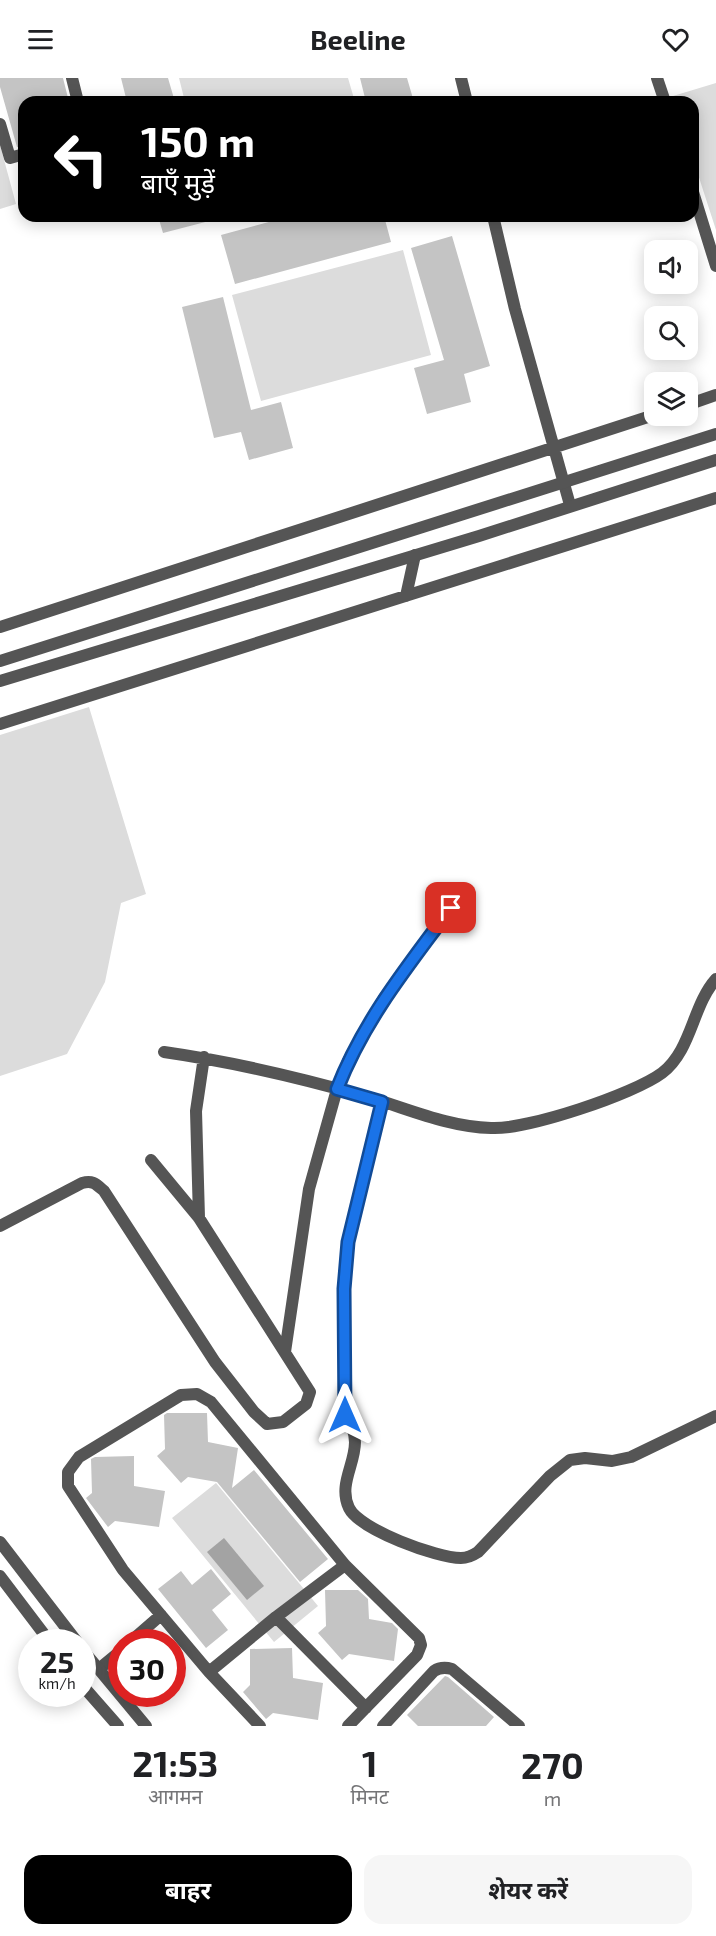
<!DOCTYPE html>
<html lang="hi">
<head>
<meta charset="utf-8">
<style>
	body { margin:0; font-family:"Exo 2","Noto Sans Devanagari",sans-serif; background:#f6f6f6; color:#202124; height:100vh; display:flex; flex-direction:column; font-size:22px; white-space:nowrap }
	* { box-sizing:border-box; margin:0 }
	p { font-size:20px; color:#757577 }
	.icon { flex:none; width:33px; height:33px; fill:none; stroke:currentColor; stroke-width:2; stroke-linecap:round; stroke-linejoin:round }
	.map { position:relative; height:1648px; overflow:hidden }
	.side { display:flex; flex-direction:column; background:#fff; flex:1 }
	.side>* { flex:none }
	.top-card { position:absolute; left:18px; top:18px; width:681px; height:126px; border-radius:18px; box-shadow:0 3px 15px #0003; background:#000; color:#fff; overflow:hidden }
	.tools { position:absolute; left:644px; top:162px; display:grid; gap:12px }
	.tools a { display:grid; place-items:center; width:54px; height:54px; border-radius:12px; background:#fff; box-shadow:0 3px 15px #0003; font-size:30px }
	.speed { position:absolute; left:18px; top:1551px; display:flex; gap:12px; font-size:30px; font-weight:700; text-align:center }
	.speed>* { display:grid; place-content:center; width:78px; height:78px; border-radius:50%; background:#fff; box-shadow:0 3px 15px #0003; line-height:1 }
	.speed small { font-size:15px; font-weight:400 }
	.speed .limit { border:9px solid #d22; background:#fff; color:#111 }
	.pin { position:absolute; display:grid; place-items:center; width:51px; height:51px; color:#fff; margin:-26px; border-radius:12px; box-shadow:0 3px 9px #0006 }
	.me { position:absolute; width:66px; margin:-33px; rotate:0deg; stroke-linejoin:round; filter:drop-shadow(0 0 4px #0008) }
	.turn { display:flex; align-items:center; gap:21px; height:126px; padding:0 24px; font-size:27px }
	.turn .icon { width:78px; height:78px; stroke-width:2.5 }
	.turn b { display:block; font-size:42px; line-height:51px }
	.eta { display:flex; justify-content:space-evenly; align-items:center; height:102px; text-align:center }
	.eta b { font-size:36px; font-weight:700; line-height:42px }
	.action { display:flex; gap:12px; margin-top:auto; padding:12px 24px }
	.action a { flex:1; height:69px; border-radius:18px; background:#000; color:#fff; font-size:24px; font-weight:700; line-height:69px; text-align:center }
	.action a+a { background:#f6f6f6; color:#202124 }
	header { display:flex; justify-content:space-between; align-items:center; height:78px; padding:0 24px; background:#fff; font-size:27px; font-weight:700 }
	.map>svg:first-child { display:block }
	.green { fill:#dcdcdc }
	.water { fill:#a3a3a3 }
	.building { fill:#c4c4c4 }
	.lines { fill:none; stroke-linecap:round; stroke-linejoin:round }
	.minor { stroke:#555; stroke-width:12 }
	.tertiary { stroke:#555; stroke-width:12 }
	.route-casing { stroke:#114b97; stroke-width:15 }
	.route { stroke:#1a73e8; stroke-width:10 }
</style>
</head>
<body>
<header><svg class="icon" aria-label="menu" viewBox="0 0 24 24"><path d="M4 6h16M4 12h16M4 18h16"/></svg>Beeline<svg class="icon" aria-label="heart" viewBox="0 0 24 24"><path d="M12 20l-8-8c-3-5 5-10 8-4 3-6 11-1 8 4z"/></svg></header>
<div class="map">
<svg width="716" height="1648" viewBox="0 0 716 1648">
	<rect width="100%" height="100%" fill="#fff"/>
	<path class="green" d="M179,0h169l7,24h-170z
		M716,5v147l-23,-71v-57h-18l-2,-6z
		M0,67l16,59 -16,5z
		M403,172l28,105 -170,46 -29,-106z
		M89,629l57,187 -25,9 -16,79 -38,72 -67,22v-341z
		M216,1405l102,123 -44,36 -102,-124z"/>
	<path class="water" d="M224,1460l40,48 -17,14 -40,-48z"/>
	<path class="building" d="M0,0h63l6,24h-45v44l-7,1 -17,-60z
		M121,0h47l7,24h-48z
		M360,0h47l7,24h-48z
		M158,138h54l1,4 -50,13z
		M291,138h93l7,26 -156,42 -14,-49z
		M452,158l38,130 -26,8 7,28 -44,12 -13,-46 30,-8 -33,-112z
		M223,219l28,113 30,-8 12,46 -44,12 -8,-28 -27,6 -32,-131z
		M167,1335h40l1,29 30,6 -6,40 22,-18 74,89 -28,23 -83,-100 -29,-5 -7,6 -24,-27 8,-7 -1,-34z
		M134,1378v30l31,5 -6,36 -44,-6 -7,6 -22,-29 6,-5 -1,-34 4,-2z
		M211,1491l20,25 -19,16 16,20 -22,18 -48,-59 23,-18 11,14z
		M325,1512h33l10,9 1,20 23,4 6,6 -4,32 -45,-7 -7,6 -24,-27 8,-7z
		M292,1570l1,30 30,5 -5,37 -45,-7 -7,6 -23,-27 7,-7v-36z
		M445,1598l3,1 46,40 -8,9h-68l-11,-11z"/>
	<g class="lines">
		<path class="minor" d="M72,0l6,24
			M461,0l6,24
			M657,0l8,24
			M0,46l10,34 14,-4
			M693,114l23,74
			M493,138l22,93 55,196
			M687,327l29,-10
			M406,518l9,-41
			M0,549l654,-212
			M0,646l716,-226
			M164,974c70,10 137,26 204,45 41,12 80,30 123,31 36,2 143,-34 171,-55 30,-23 30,-67 54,-94
			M382,1024l-34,140 -4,47 1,126c27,35 -11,61 4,93 11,22 88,50 112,50 6,0 11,-2 17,-6l72,-76 20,-16 15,-2 27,3 19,-4 85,-41
			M199,1140l-3,-107 8,-54
			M0,1148l82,-43c11,-3 14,1 22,8l111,171 39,50 13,12 16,-2 23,-18 4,-12 -111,-174 -48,-58
			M285,1274l24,-163 28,-100 11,-28 36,-63 67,-90
			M345,1487l-69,52 90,91
			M130,1564l31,-27
			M99,1591l23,-19
			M209,1594l67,-55
			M260,1648l-51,-54 -86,-102 -55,-84v-14l11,-15 102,-62 16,-1 14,8 134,163 74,73 2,7 -4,10 -69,71
			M383,1648l51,-55c6,-4 11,-4 18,-2l67,57"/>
		<path class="tertiary" d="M0,583l716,-227
			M0,603l479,-145 237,-76
			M0,1464l77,100
			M0,1498l50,66
			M82,1571l64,77
			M82,1607l36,41"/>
	</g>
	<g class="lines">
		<defs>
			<path id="route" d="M345,1337l-1,-126 4,-47 34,-140 -45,-13c27,-69 70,-122 114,-181"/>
		</defs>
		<use href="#route" class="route-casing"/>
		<use href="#route" class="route"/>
	</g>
</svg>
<div class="tools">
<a><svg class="icon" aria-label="sound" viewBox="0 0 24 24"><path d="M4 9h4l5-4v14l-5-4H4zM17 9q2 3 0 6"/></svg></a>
<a><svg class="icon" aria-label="search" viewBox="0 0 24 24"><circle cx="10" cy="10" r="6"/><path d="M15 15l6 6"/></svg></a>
<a><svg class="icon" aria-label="layers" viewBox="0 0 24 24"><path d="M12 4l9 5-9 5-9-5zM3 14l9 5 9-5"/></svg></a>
</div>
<div class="speed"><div>25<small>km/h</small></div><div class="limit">30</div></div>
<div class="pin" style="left:451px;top:830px;background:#d93025"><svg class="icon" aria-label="arrive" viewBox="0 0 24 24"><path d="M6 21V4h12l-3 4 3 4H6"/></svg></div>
<svg class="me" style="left:345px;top:1337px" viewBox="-20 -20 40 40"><path d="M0-17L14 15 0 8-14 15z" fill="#1a73e8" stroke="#fff" stroke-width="4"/></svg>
<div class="top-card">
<div class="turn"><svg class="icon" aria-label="left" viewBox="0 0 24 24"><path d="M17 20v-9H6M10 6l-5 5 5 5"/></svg><div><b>150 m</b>बाएँ मुड़ें</div></div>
</div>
</div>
<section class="side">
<div class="eta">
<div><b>21:53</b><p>आगमन</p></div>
<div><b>1</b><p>मिनट</p></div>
<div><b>270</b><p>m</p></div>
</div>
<div class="action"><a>बाहर</a><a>शेयर करें</a></div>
</section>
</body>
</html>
